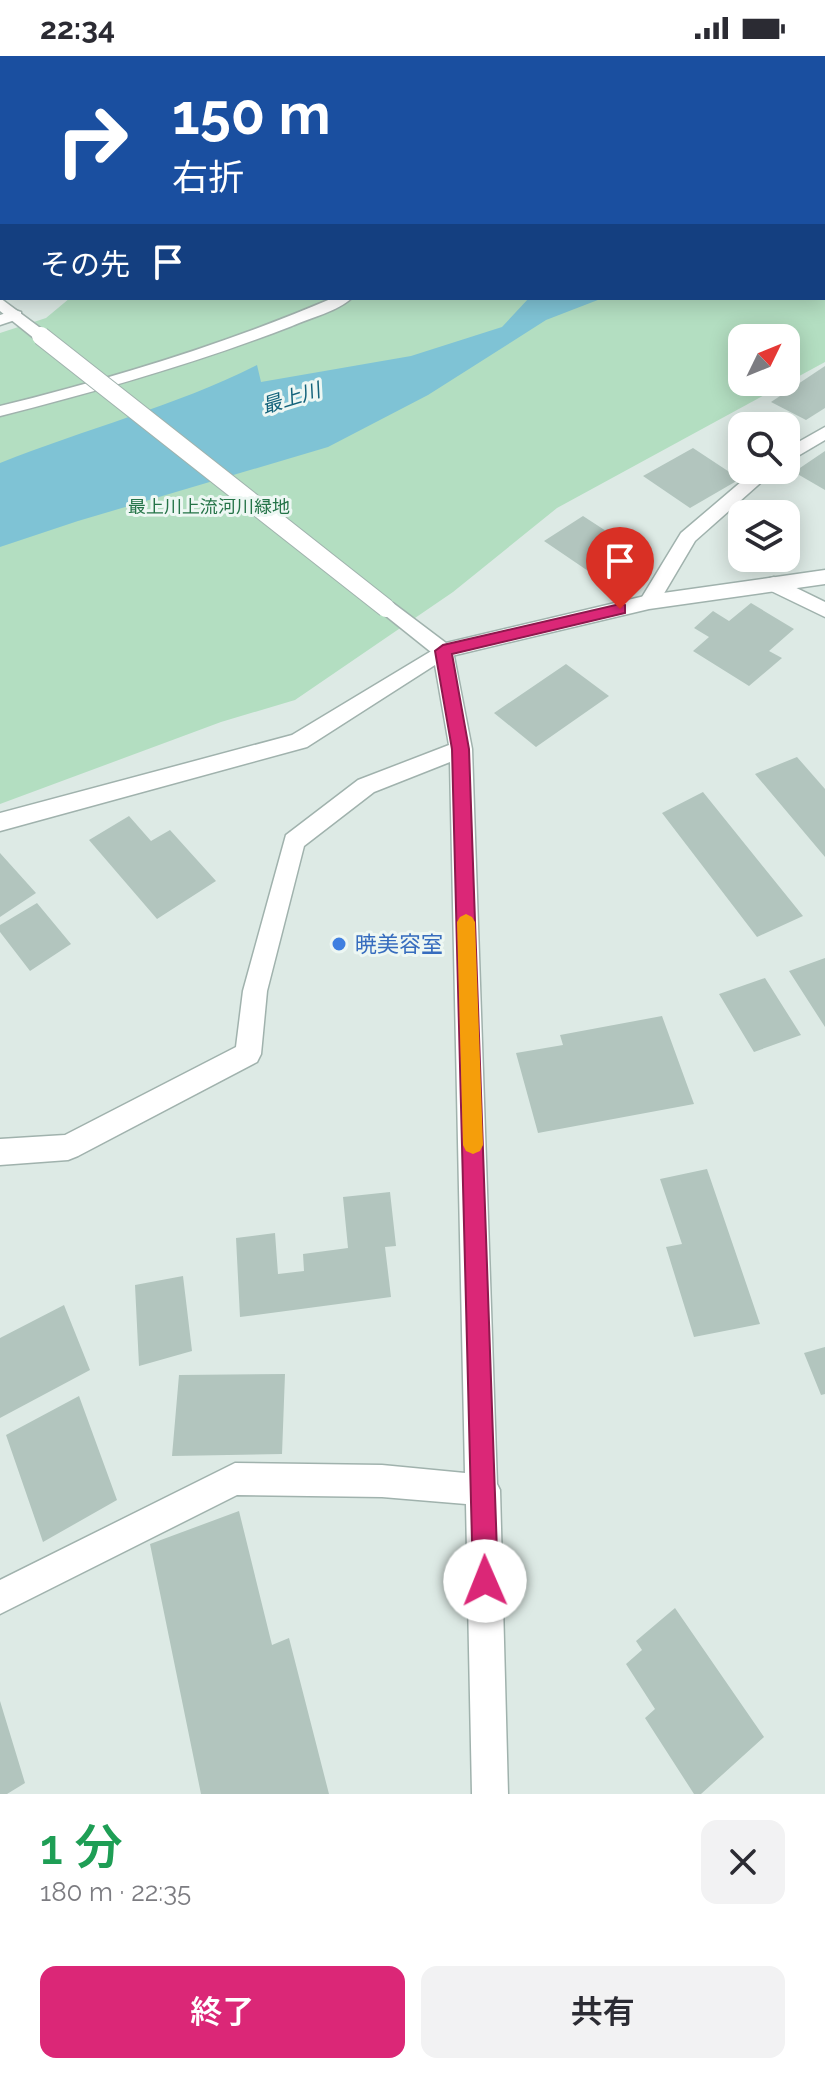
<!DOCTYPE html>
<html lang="ja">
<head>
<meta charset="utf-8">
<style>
	body { margin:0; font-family:Raleway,"Noto Sans JP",sans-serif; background:#f2f2f3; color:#2b2b33; height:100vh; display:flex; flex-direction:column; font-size:30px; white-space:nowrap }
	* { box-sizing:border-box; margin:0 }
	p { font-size:26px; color:#7c7c81 }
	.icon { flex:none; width:44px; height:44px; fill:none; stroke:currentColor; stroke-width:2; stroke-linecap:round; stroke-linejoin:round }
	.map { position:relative; height:1738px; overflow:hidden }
	.sheet { display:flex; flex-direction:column; background:#fff; flex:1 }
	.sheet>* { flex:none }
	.hud { position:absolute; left:0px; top:0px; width:826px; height:244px; box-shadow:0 4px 20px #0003; background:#1a4fa0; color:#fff; overflow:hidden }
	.needle { width:52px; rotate:47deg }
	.fabs { position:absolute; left:728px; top:268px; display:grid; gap:16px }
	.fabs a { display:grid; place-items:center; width:72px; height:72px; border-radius:16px; background:#fff; box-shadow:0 4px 20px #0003; font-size:40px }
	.pin { position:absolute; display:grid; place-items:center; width:68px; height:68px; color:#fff; margin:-82px -34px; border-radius:50% 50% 50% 0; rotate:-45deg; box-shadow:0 0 8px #0007 }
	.pin .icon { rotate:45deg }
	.me { position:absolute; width:88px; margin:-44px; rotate:359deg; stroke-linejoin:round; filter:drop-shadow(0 0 6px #0008) }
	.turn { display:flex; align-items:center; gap:28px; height:168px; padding:0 40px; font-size:36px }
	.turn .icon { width:104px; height:104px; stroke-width:2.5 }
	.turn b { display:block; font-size:56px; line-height:68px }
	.then { display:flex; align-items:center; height:76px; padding:0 40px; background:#0003; gap:16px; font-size:30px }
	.round { display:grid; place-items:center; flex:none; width:84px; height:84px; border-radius:16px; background:#f2f2f3 }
	.summary { display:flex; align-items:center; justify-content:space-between; height:136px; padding:0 40px }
	h1 { font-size:48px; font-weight:600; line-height:60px; color:#1e9e55 }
	.cta { display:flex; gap:16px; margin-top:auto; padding:16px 40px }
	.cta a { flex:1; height:92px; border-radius:16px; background:#db2777; color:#fff; font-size:32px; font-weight:600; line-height:92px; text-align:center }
	.cta a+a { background:#f2f2f3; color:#2b2b33 }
	.status { display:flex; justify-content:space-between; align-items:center; height:56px; padding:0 40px; background:#fff; direction:ltr }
	.status svg { height:22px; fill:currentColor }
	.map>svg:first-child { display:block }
	.green { fill:#b3dec1; fill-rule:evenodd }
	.water { fill:#7fc3d5 }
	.building { fill:#b2c5be }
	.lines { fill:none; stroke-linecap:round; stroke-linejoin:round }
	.service-casing { stroke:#a0b2ad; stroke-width:3 }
	.minor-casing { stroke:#a0b2ad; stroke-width:3 }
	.tertiary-casing { stroke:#a0b2ad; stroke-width:3 }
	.primary-casing { stroke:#bbc4c2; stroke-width:3 }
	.service { fill:#fff; fill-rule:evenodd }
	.minor { fill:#fff; fill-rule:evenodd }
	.tertiary { fill:#fff; fill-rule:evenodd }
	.primary { fill:#5da496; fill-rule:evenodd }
	.tertiary-bridge-far1-casing { stroke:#a0b2ad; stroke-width:16; stroke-linecap:butt }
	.tertiary-bridge-casing { stroke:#a0b2ad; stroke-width:20; stroke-linecap:butt }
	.tertiary-bridge-far1 { stroke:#fff; stroke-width:14 }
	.tertiary-bridge { stroke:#fff; stroke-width:18 }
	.route { fill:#db2777; stroke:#8e194d; stroke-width:2 }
	.slow { fill:#f59e0b }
	.shop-dot { fill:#3f7fe0; stroke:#edf7f3; stroke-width:3 }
	.labels { text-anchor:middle; stroke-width:6; stroke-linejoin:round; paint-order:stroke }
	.far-park-label { font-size:18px; fill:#257448; stroke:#edf7f3 }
	.far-water-label { font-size:20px; font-style:italic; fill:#14637b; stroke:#edf7f3 }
	.shop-label { font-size:22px; fill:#366cbe; stroke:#edf7f3; text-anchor:start }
</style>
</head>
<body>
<div class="status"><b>22:34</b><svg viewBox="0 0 49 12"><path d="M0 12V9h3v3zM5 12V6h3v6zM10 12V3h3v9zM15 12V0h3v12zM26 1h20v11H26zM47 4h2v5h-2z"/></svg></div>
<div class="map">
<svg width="825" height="1738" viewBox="0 0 825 1738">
	<rect width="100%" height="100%" fill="#ddeae5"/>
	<path class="green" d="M676,0h149v306l-268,146 -104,84 -158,108 -74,22 -221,82v-471l46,-15 24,-20h754v-240h-154zM742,282h44v44h-44z"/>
	<path class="water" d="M529,242h74l-57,22 -118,75 -100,52 -250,74 -78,26v-84c85,-34 176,-57 257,-98l4,17 150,-26 91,-29z"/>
	<path class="building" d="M825,310v42l-19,12 -35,-18z
		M693,392l47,31 -50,29 -47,-32z
		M825,395v39l-31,-18z
		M583,460l63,41 -23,16 -10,-7 -16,11 -53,-36z
		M751,547l43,26 -25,22 13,7 -33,28 -56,-35 16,-14 -15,-9 19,-17 16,10z
		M566,608l43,32 -73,51 -42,-34z
		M797,701l28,32v68l-70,-83z
		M703,736l100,124 -46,21 -95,-124z
		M129,760l22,25 19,-11 46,51 -59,38 -68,-79z
		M0,797l36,40 -36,24z
		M37,847l34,41 -41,27 -30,-39v-7z
		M825,902v69l-36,-56z
		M765,922l36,57 -47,17 -35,-58z
		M662,960l32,88 -156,29 -22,-80 47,-8 -3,-10z
		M707,1113l53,155 -66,13 -28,-90 16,-3 -22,-65z
		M390,1136l6,54 -11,1 6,50 -151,20 -4,-79 39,-5 3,41 26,-3 -1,-17 45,-6 -5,-51z
		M183,1220l9,75 -53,15 -4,-81z
		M64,1249l26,65 -90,48v-80z
		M825,1291v47l-4,1 -17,-42z
		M285,1318l-3,80 -110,2 7,-81z
		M79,1340l38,104 -74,42 -37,-107z
		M239,1455l33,134 17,-7 40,156h-128l-51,-250z
		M675,1552l89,129 -63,57h-7l-49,-76 10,-9 -29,-45 16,-14 -6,-9z
		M0,1645l25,82 -18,11h-7z"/>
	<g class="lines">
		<defs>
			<path id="service" d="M333,242h19c-14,13 -42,20 -60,28 -95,37 -193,65 -292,90v-10c114,-28 225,-62 333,-108z"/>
			<path id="minor" d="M156,0h14l1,2h-14z
				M0,8l2,1v9l-2,-1z
				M0,48l2,1v9l-2,-1z
				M15,254l6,2v6l-21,7v-10z
				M825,371v13l-39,23v-14z
				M755,414h20l-80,71 -39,66h-14l-3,-5 42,-69z
				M774,521l51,25v15l-58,-28 -3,-5 3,-5z
				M443,588l7,2 3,5 19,98 25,735 3,6 8,304h-36l-6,-290 -84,-7 -145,-2 -237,119v-34l235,-117 147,2 83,8 -15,-711 -76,30 -70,54 -37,145 -6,63 -4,8 -179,94 -10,4 -68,5v-26l65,-4 171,-88 7,-56 43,-156 72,-55 91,-35 -14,-80 -128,82 -307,84v-18l292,-78z"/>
			<path id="tertiary" d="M0,242l47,35v6h-12l-35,-28z
				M825,514v14l-176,25 -206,49 -7,-2 -60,-48 10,-7 7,2 53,40 203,-48z"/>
			<path id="primary" d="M2,41v8l-2,1v-8z"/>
		</defs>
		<use href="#service" class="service-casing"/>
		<use href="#minor" class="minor-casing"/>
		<use href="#tertiary" class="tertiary-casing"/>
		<use href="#primary" class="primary-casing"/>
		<use href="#service" class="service"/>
		<use href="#minor" class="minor"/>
		<use href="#tertiary" class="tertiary"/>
		<use href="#primary" class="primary"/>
		<defs>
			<path id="tertiary-bridge-far1" d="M41,280l2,2"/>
			<path id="tertiary-bridge" d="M41,280l345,272"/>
		</defs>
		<use href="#tertiary-bridge-far1" class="tertiary-bridge-far1-casing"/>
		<use href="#tertiary-bridge" class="tertiary-bridge-casing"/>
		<use href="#tertiary-bridge-far1" class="tertiary-bridge-far1"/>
		<use href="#tertiary-bridge" class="tertiary-bridge"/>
	</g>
	<path class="route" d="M620,548l5,1v8l-173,41 17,95 29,832 -4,9 -9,4 -8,-4 -4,-9 -21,-832 -17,-98 8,-6z"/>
	<path class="slow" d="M466,858l6,3 3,5 8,223 -3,6 -7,3 -7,-3 -3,-6 -6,-223 3,-5z"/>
	<circle class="shop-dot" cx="339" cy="888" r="8"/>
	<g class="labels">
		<g class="far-park-label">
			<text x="209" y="457">最上川上流河川緑地</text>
		</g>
		<g class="far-water-label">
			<text transform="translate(291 342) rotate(-17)" y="7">最上川</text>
		</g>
		<g class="shop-label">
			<text x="355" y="896">暁美容室</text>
		</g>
	</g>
</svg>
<div class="fabs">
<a><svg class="needle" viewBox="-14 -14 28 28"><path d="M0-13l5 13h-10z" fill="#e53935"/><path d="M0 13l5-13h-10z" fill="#7c7c81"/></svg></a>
<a><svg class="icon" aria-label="search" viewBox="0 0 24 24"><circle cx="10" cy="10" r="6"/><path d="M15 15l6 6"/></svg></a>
<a><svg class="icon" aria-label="layers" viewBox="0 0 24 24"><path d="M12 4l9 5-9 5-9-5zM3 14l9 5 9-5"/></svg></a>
</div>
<div class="pin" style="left:620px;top:553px;background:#d93025"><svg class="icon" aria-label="arrive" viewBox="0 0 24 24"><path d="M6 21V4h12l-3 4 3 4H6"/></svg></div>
<svg class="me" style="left:485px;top:1525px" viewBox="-20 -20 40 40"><circle r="19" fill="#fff"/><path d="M0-13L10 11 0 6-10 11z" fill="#db2777"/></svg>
<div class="hud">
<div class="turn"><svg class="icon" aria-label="right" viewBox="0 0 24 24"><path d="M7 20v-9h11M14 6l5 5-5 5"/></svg><div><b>150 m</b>右折</div></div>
<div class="then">その先<svg class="icon" aria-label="arrive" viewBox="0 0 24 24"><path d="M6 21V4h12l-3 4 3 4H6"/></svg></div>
</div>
</div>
<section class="sheet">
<div class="summary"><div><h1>1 分</h1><p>180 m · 22:35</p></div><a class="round"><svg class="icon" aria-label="close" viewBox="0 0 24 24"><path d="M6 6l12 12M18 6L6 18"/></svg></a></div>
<div class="cta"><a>終了</a><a>共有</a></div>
</section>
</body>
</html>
